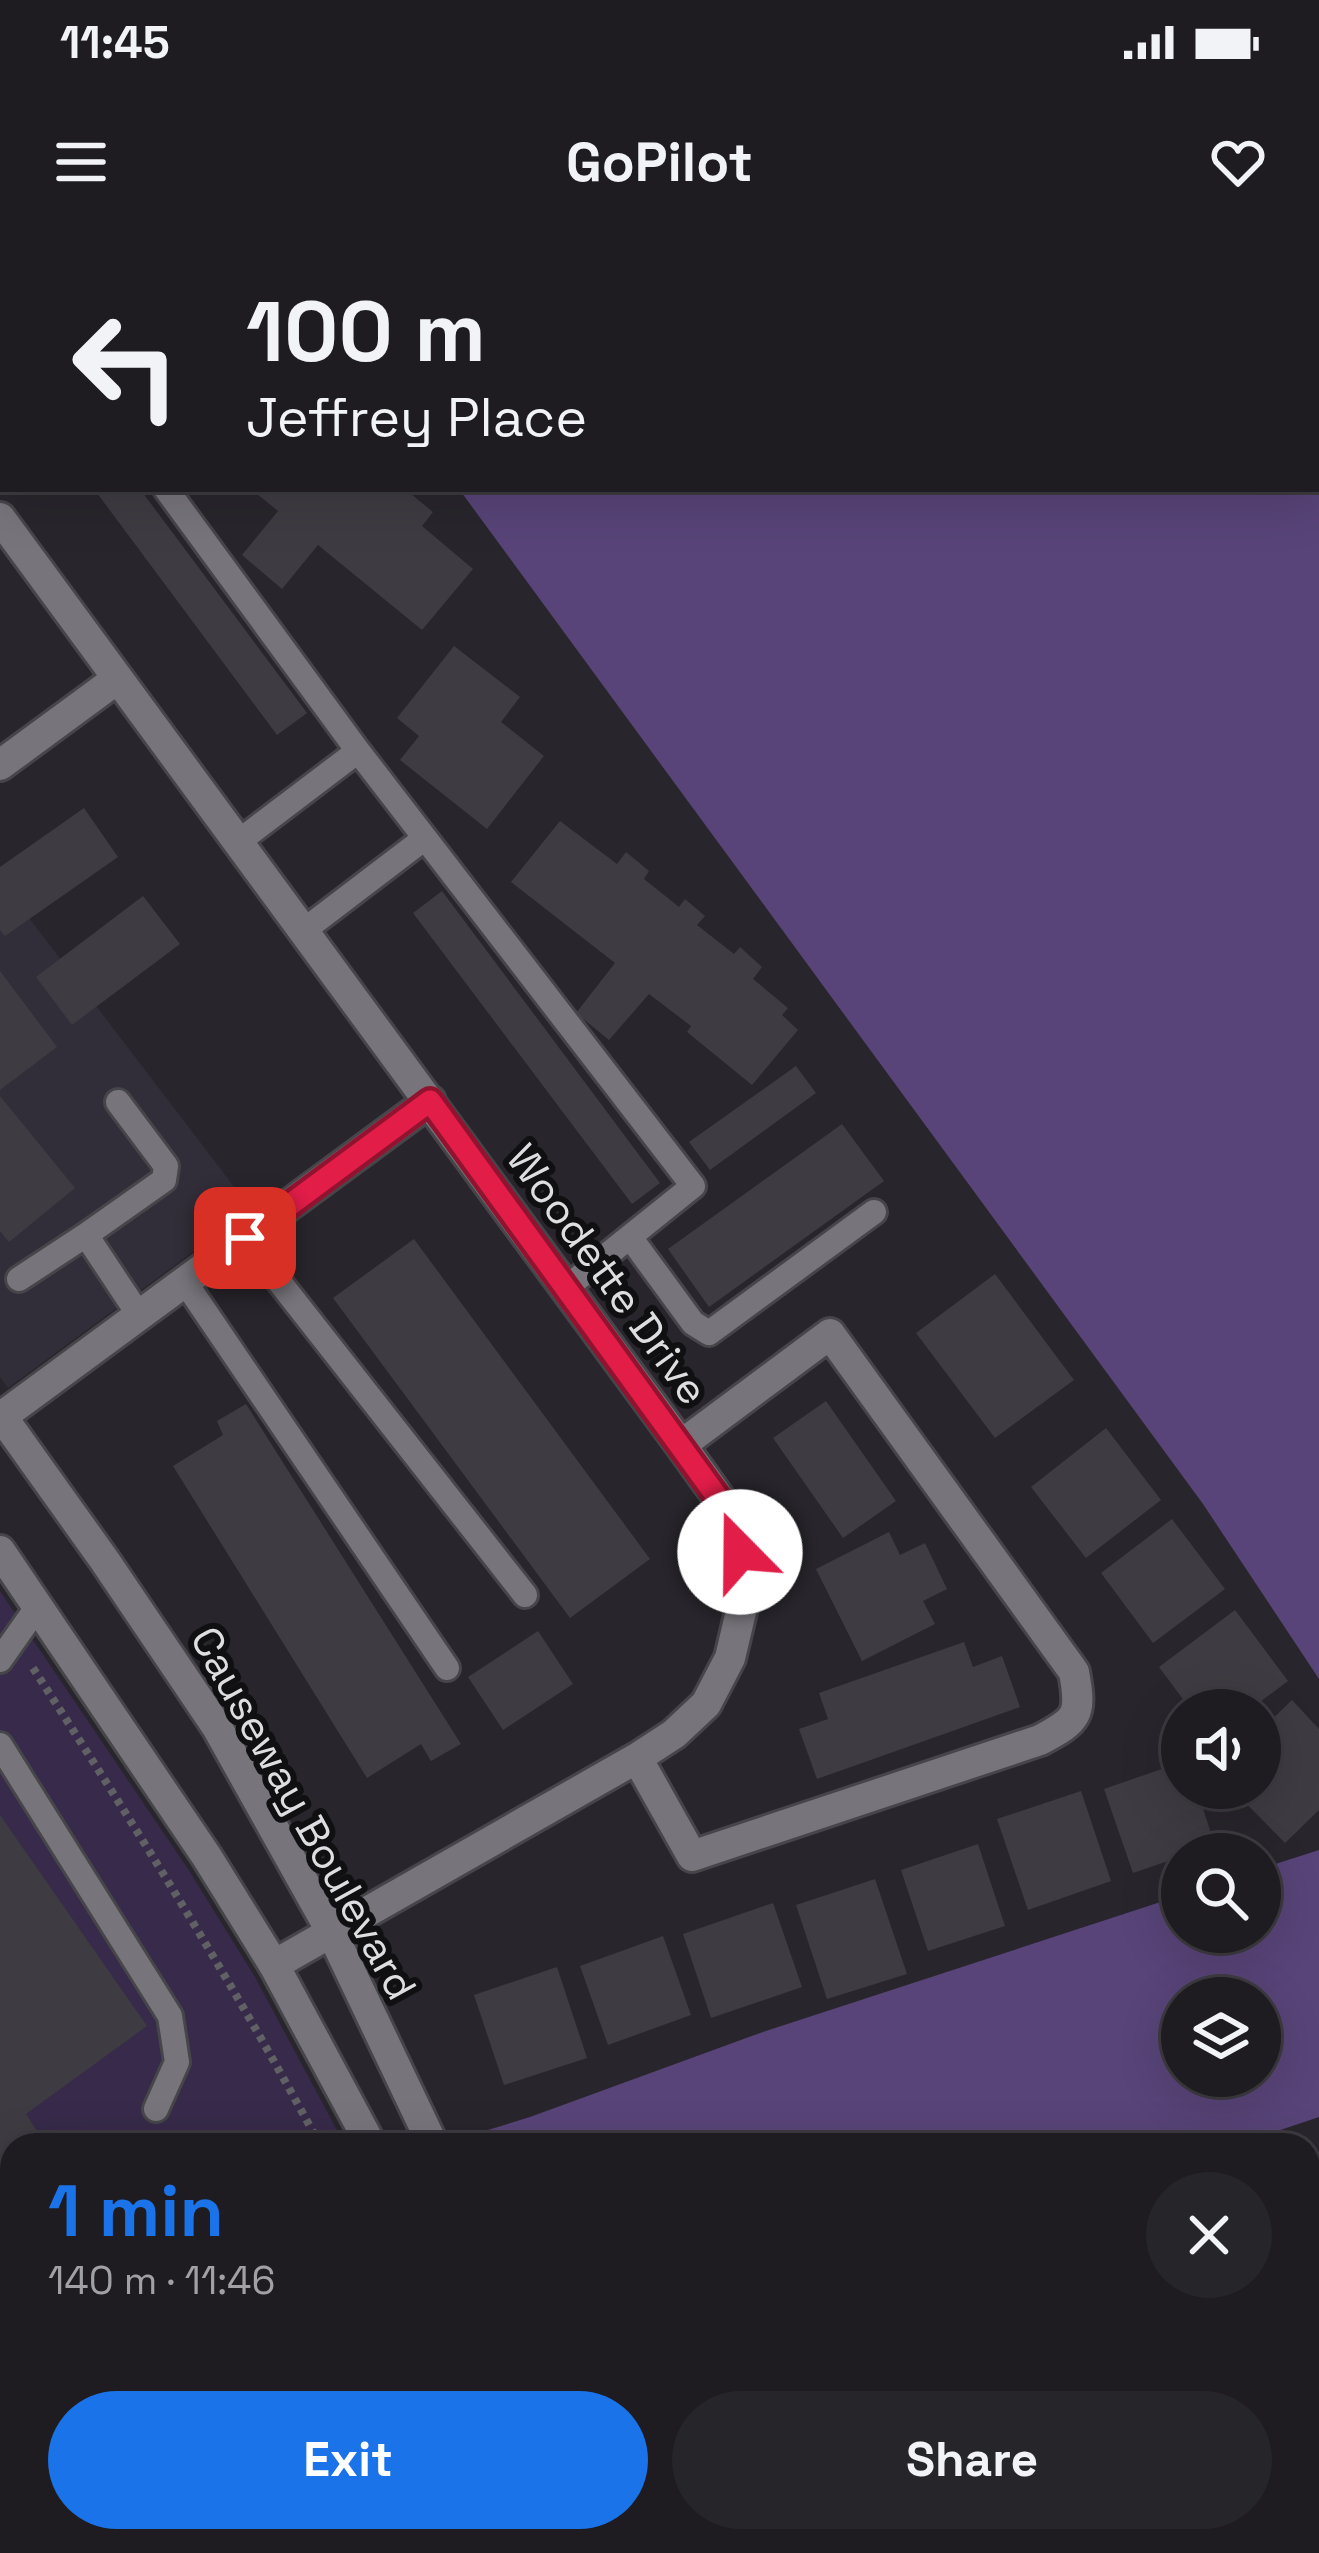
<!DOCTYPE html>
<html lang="en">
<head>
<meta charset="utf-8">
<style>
	body { margin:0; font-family:"Space Grotesk",sans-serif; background:#26252a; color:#f1f3f6; height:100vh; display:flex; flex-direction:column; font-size:45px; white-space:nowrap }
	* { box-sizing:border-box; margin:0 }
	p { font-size:39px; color:#a1a1a5 }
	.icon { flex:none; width:66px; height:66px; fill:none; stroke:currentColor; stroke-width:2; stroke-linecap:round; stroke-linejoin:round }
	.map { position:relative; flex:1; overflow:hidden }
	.side { position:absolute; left:0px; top:1893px; width:1320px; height:420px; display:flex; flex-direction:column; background:#1e1c21; border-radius:36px 36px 0 0; box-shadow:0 12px 48px #0002,0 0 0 3px #3c3a3f }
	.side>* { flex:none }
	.top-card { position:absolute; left:0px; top:0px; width:1320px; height:252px; box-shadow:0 12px 48px #0002,0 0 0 3px #3c3a3f; background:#1e1c21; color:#f1f3f6; overflow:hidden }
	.fabs { position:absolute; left:1161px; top:1449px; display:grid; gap:24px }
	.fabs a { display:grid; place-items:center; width:120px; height:120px; border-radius:50%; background:#1e1c21; box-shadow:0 12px 48px #0002,0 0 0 3px #3c3a3f; font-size:60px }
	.pin { position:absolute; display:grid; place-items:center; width:102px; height:102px; color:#fff; margin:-51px; border-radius:24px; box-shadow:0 6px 18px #0006 }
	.me { position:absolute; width:132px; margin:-66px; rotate:338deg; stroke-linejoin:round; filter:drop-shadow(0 0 9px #0008) }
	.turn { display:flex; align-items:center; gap:42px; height:252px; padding:0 48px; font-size:54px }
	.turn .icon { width:156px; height:156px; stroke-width:2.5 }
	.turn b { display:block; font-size:84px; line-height:102px }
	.round { display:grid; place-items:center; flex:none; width:126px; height:126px; border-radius:63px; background:#26252a }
	.headline { display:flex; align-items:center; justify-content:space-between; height:204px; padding:0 48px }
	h1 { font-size:72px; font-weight:600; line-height:90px; color:#1a73e8 }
	.cta { display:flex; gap:24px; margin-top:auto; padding:24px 48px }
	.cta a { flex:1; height:138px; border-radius:72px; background:#1a73e8; color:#fff; font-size:48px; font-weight:600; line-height:138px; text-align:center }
	.cta a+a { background:#26252a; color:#f1f3f6 }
	.status { display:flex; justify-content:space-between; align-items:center; height:84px; padding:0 60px; background:#1e1c21; direction:ltr }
	.status svg { height:33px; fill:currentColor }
	header { display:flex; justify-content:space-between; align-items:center; height:156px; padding:0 48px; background:#1e1c21; font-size:54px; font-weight:600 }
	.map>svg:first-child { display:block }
	.built { fill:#312e39 }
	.green { fill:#372a4a }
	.water { fill:#584478; fill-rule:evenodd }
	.building { fill:#3e3c42 }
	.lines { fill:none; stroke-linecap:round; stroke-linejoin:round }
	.service-casing { stroke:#464549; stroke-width:30 }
	.minor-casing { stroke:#464549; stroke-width:36 }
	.tertiary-casing { stroke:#464549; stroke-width:36 }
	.path { stroke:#616065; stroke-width:8; stroke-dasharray:6 6; stroke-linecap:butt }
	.service { stroke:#77757b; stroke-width:24 }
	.minor { stroke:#77757b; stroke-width:30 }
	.tertiary { stroke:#77757b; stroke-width:30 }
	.route-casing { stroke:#92132f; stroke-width:30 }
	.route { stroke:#e11d48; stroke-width:21 }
	.labels { text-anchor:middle; stroke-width:12; stroke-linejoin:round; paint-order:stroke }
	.street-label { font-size:42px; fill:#dedde1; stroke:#101012 }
</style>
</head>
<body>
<div class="status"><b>11:45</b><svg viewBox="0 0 49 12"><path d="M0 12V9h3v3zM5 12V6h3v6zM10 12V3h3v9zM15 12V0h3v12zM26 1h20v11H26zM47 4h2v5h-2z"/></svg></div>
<header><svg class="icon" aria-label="menu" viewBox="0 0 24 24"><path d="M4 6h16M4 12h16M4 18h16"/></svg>GoPilot<svg class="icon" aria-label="heart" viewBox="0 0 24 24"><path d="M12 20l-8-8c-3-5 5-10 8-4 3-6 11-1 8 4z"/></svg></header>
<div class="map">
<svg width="1319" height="2313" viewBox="0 0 1319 2313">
	<rect width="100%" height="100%" fill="#28262c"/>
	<path class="built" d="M0,640l251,329 -243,179 -8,-11z"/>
	<path class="green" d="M0,1351l188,278 67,108 90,168h-333v119l-12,4z"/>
	<path class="water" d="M277,0h1042v1439l-116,-175 -744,-1015h858v-246h-1038z
		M1319,1610v267l-83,28h-797l91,-28 230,-84 422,-138v37h78v-63zM1182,1758h78v78h-78z
		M12,2042v259h47l-37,12h-22v-267z"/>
	<path class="building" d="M94,249h46l167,224 -30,22z
		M251,249h154l28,23 -11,14 51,43 -51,61 -104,-85 -36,44 -40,-34 36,-44z
		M454,406l66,51 -19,25 43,34 -57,73 -87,-69 19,-24 -22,-18z
		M84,568l34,49 -113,79 -5,-6v-63z
		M560,581l57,43 9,-12 23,19 -5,8 35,28 6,-8 20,17 -8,9 37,29 6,-7 22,20 -9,12 35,29 -6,7 16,15 -46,55 -65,-53 4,-6 -42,-32 -40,46 -33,-27 39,-50 -104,-81z
		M442,651l218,292 -28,21 -219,-291z
		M143,656l37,48 -108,81 -36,-48z
		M0,731l57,76 -57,43z
		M796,826l20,27 -106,77 -21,-28z
		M0,856l75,92 -66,54 -9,-11z
		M842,884l42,57 -175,126 -41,-58z
		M414,999l236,320 -80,59 -237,-320z
		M995,1034l79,106 -79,58 -79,-105z
		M826,1161l70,100 -53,37 -70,-100z
		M246,1164l215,340 -30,17 -10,-17 -54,34 -194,-312 50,-31 -6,-14z
		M1106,1188l55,72 -75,58 -55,-71z
		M1172,1279l53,70 -72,54 -52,-70z
		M889,1292l11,23 25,-12 22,46 -24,12 12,23 -73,37 -46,-92z
		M1235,1370l53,71 -39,29h-58l-32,-43z
		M538,1391l35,53 -70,46 -35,-53z
		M964,1402l9,25 29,-11 18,51 -203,72 -18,-50 29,-10 -9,-26z
		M1292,1460l27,29v81l-34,33 -54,-55h29v-57z
		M1182,1522v26h14l19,57 -82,28 -29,-84z
		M1081,1551l30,90 -83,29 -31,-91z
		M0,1575l147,211 -121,88 20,31h-34v66l-7,5 -5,-7z
		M978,1604l27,82 -77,25 -27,-81z
		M875,1639l32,95 -80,25 -31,-94z
		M773,1663l29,84 -91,31 -28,-84z
		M663,1696l28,79 -83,30 -28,-79z
		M557,1727l30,91 -83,27 -30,-90z
		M357,2301h105l4,12h-105z
		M723,2301h73l4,12h-73z
		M1035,2301h59l1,1 -33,11h-23z"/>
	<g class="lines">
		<defs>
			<path id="service" d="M97,3l4,-3
				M0,73l3,-2
				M0,153l3,5
				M0,214l3,-2
				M166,249l192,262 335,435 -127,102
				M238,602l120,-91
				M303,691l122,-93
				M118,862l48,64 -2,14 -78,55 53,80
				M630,997l63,86 16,10 165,-121
				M245,998l280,357
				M19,1039l67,-44
				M185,1042l262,386
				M0,1420l38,-54
				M0,1505l170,271 7,46 -21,47
				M963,2301l4,12"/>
			<path id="minor" d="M0,278l681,927 38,53 20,54 4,51 -13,55 -24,46 -32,30 -37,24 -363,207
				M0,525l117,-86
				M0,1178l430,-317
				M637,1518l55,98 348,-116c38,-20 42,-25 34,-68l-244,-338 -149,111
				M1308,2072l11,-4
				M1308,2289l11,-2
				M1233,2313l35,-12"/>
			<path id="tertiary" d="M0,1174l105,147 112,166 114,204 102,214
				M0,1311l207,306 67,108 97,180
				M566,2301l6,12
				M631,2301l6,12"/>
		</defs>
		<use href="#service" class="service-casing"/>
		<use href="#minor" class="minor-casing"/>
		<use href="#tertiary" class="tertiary-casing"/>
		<path class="path" d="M33,1428c101,156 199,313 287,477
			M515,2301l5,12"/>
		<use href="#service" class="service"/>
		<use href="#minor" class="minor"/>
		<use href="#tertiary" class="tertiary"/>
	</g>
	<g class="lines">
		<defs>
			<path id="route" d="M245,998l185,-137 288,397 22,54"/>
		</defs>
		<use href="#route" class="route-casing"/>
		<use href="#route" class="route"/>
	</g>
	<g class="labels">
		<g class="street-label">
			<text transform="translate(608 1034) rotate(54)" y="15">Woodette Drive</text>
			<text transform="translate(304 1573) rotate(61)" y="15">Causeway Boulevard</text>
		</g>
	</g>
</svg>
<div class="fabs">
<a><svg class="icon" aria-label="sound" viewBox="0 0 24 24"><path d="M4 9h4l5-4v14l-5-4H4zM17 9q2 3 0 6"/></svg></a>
<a><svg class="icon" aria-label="search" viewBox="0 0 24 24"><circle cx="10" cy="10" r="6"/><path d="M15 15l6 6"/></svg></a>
<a><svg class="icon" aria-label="layers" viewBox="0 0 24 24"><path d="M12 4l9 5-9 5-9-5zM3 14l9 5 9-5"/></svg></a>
</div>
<div class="pin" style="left:245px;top:998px;background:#d93025"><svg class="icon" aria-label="arrive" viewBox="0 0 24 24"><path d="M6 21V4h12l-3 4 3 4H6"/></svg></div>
<svg class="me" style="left:740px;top:1312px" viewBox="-20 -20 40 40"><circle r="19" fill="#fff"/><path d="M0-13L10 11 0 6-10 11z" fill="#e11d48"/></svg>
<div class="top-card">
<div class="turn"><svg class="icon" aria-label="left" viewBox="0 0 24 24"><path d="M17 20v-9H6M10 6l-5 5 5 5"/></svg><div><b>100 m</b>Jeffrey Place</div></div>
</div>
<section class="side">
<div class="headline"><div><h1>1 min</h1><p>140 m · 11:46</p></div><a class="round"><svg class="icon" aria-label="close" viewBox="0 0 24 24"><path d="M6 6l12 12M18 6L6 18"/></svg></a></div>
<div class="cta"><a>Exit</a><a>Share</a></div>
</section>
</div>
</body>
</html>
